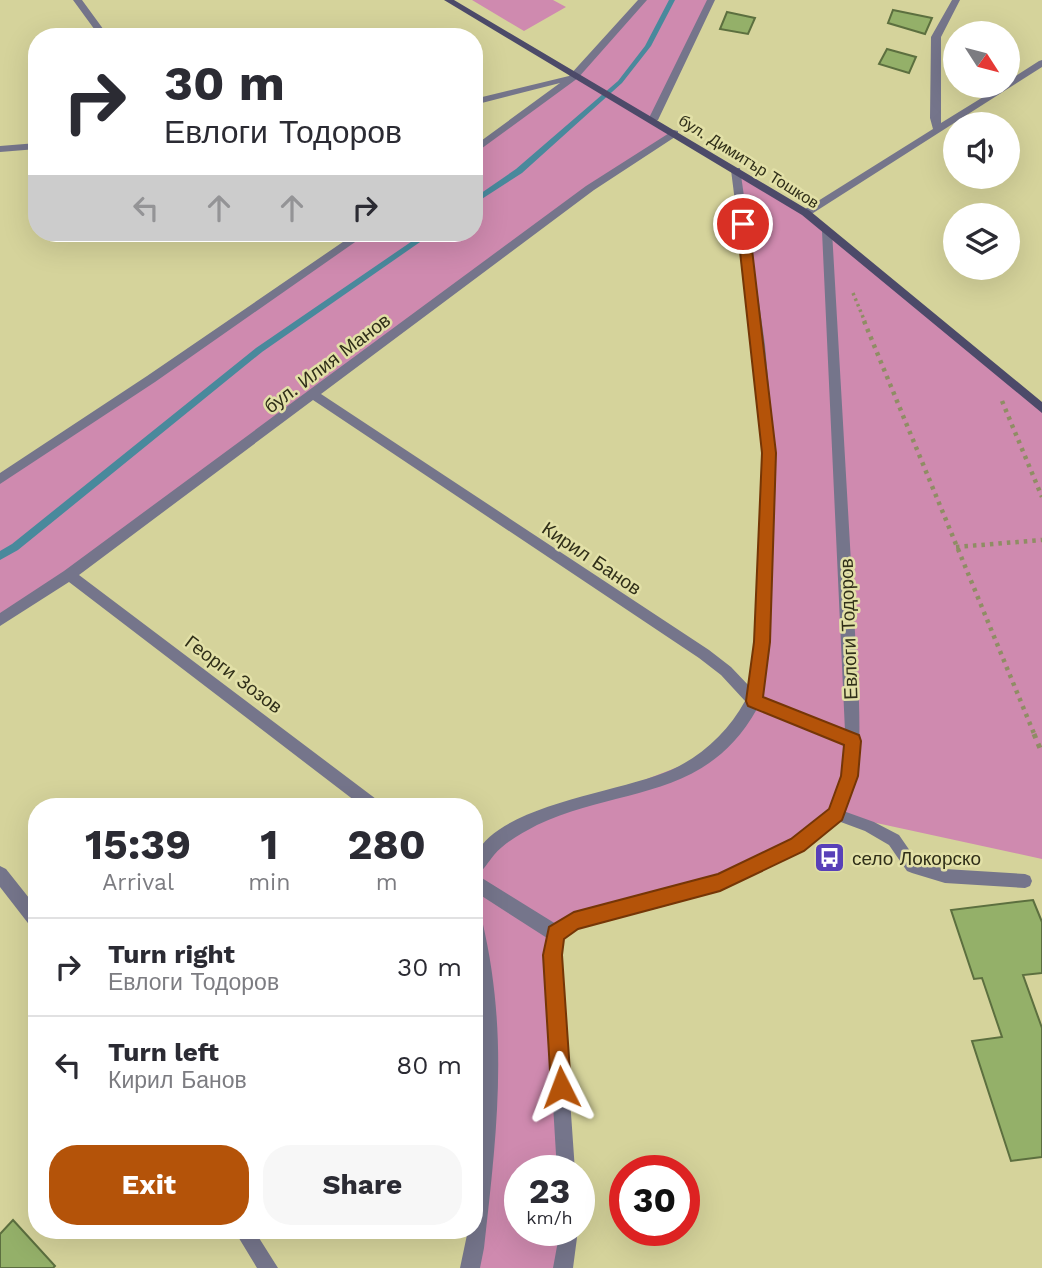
<!DOCTYPE html>
<html lang="en">
<head>
<meta charset="utf-8">
<style>
	body { margin:0; font-family:"Work Sans",sans-serif; background:#f7f7f7; color:#2b2b33; height:100vh; display:flex; flex-direction:column; font-size:26px; white-space:nowrap }
	* { box-sizing:border-box; margin:0 }
	p { font-size:23px; color:#7c7c81 }
	.icon { flex:none; width:38px; height:38px; fill:none; stroke:currentColor; stroke-width:2; stroke-linecap:round; stroke-linejoin:round }
	.map { position:relative; flex:1; overflow:hidden }
	.panel { position:absolute; left:28px; top:798px; width:455px; height:441px; display:flex; flex-direction:column; background:#fff; border-radius:28px; box-shadow:0 7px 28px #0002 }
	.panel>* { flex:none }
	.banner { position:absolute; left:28px; top:28px; width:455px; height:214px; border-radius:28px; box-shadow:0 7px 28px #0002; background:#fff; color:#2b2b33; overflow:hidden }
	.needle { width:46px; rotate:126deg }
	.fabs { position:absolute; left:943px; top:21px; display:grid; gap:14px }
	.fabs a { display:grid; place-items:center; width:77px; height:77px; border-radius:50%; background:#fff; box-shadow:0 7px 28px #0002; font-size:35px }
	.speed { position:absolute; left:504px; top:1155px; display:flex; gap:14px; font-size:35px; font-weight:700; text-align:center }
	.speed>* { display:grid; place-content:center; width:91px; height:91px; border-radius:50%; background:#fff; box-shadow:0 7px 28px #0002; line-height:1 }
	.speed small { font-size:18px; font-weight:400 }
	.speed .limit { border:10px solid #d22; background:#fff; color:#111 }
	.pin { position:absolute; display:grid; place-items:center; width:60px; height:60px; color:#fff; margin:-30px; border:4px solid #fff; border-radius:50%; box-shadow:0 2px 7px #0007 }
	.me { position:absolute; width:77px; margin:-38px; rotate:357deg; stroke-linejoin:round; filter:drop-shadow(0 0 5px #0008) }
	.turn { display:flex; align-items:center; gap:24px; height:147px; padding:0 21px; font-size:32px }
	.turn .icon { width:91px; height:91px; stroke-width:2.5 }
	.turn b { display:block; font-size:49px; line-height:60px }
	.lanes { display:flex; align-items:center; height:66px; padding:0 21px; background:#0003; justify-content:center; gap:35px; direction:ltr }
	.lanes .off { opacity:.35 }
	.eta { display:flex; justify-content:space-evenly; align-items:center; height:119px; text-align:center }
	.eta b { font-size:42px; font-weight:700; line-height:49px }
	.action { display:flex; gap:14px; margin-top:auto; padding:14px 21px }
	.action a { flex:1; height:80px; border-radius:28px; background:#b45309; color:#fff; font-size:28px; font-weight:700; line-height:80px; text-align:center }
	.action a+a { background:#f7f7f7; color:#2b2b33 }
	ul { padding:0; list-style:none }
	li { display:flex; align-items:center; gap:21px; height:98px; padding:0 21px; border-top:2px solid #e1e1e2 }
	li div { flex:1 }
	li b { display:block; font-size:26px }
	li em { font-style:normal }
	.map>svg:first-child { display:block }
	.green { fill:#cf8aaf }
	.lines { fill:none; stroke-linecap:round; stroke-linejoin:round }
	.stream { fill:#49899c; fill-rule:evenodd }
	.building { fill:#94b069; stroke:#5c6f3f; stroke-width:2 }
	.path-far2 { stroke:#8f8d64; stroke-width:3.5; stroke-dasharray:2.5 3.5; stroke-linecap:butt }
	.path-far1 { stroke:#8f8d64; stroke-width:4.5; stroke-dasharray:3.5 5; stroke-linecap:butt }
	.path { stroke:#8f8d64; stroke-width:5; stroke-dasharray:4.5 6; stroke-linecap:butt }
	.lane { fill:#75758b; fill-rule:evenodd }
	.street { fill:#75758b; fill-rule:evenodd }
	.secondary { fill:#4c4a69; fill-rule:evenodd }
	.route { fill:#b45309; stroke:#753606; stroke-width:2 }
	.labels { text-anchor:middle; stroke-width:5; stroke-linejoin:round; paint-order:stroke }
	.far-street-label { font-size:16px; fill:#302f19; stroke:#e2e0a7 }
	.street-label { font-size:19px; fill:#302f19; stroke:#e2e0a7 }
	.poi-label { font-size:19px; fill:#302f19; stroke:#e2e0a7; text-anchor:start }
</style>
</head>
<body>
<div class="map">
<svg width="1042" height="1268" viewBox="0 0 1042 1268">
	<rect width="100%" height="100%" fill="#d5d39b"/>
	<path class="green" d="M472,0h81l13,7 -42,24z
		M643,0h68l-58,120 21,13 -33,20 -641,467v-141l151,-100 212,-146h111v-82l101,-75z
		M736,170l70,43 236,196v450l-207,-45 -99,63 -180,56 10,238h-46v59h49l-6,38h-93l20,-153 -16,-195v-51l33,-36 197,-76 50,-56 15,-248z"/>
	<g class="lines">
		<path class="stream" d="M669,0h6l-24,46 -29,37 -100,90 -48,31v-6l42,-29 102,-88 27,-35z
			M424,233h9l-171,119 -244,198 -18,10v-9l12,-7 244,-196z"/>
	</g>
	<path class="building" d="M893,10l39,8 -7,16 -37,-11z
		M727,12l28,6 -7,16 -28,-5z
		M887,49l29,8 -7,16 -30,-9z
		M1033,900l9,22v51l-19,2 19,53v129l-31,4 -39,-120 30,-4 -20,-59 -8,1 -23,-69z
		M13,1220l42,46 -2,2h-53v-34z"/>
	<g class="lines">
		<path class="path-far2" d="M853,293l12,29"/>
		<path class="path-far1" d="M864,321l171,415
			M1002,401l40,96
			M956,547l86,-7"/>
		<path class="path" d="M1034,734l8,19"/>
		<path class="lane" d="M835,808l39,14 25,13 18,26 28,8 80,5 5,2 2,5 -2,5 -5,2 -80,-5 -33,-10 -5,-2 -18,-26 -24,-14 -35,-13 -2,-4 2,-4z"/>
		<path class="street" d="M73,0h9l27,37h-9z
			M638,0h9l-69,78 -104,76v-8l86,-63 -86,22v-6l95,-23z
			M707,0h8l-57,120 -8,2 -2,-2z
			M952,0h8l-19,37v86l60,-37h7v-5l31,-20 3,-1v7l-232,148h-8v-4l131,-82 -3,-11 1,-81z
			M674,130l4,1v4l-84,55 -273,204 388,256 22,17 19,20 5,-32 7,-128 1,-77 -10,-105 -22,-175 1,-2h8l25,177 11,124 -7,186 -8,42 84,34 -23,-500 5,-3 5,3 27,471c1,39 2,80 -18,115 -6,11 -18,17 -28,24 -70,50 -153,67 -235,87l-15,11 -3,16 15,216h-18l-13,-216 3,-17 -73,-47c0,-10 -3,-28 2,-37 25,-50 146,-62 195,-84 31,-14 58,-39 74,-69l-24,-26 -22,-17 -386,-258 -234,175 301,227 3,5h-20l-294,-225 -69,44v-13l64,-42 522,-385zM757,709l87,35c-1,21 -3,44 -13,62 -6,11 -19,18 -28,25 -51,35 -107,53 -167,68 -27,6 -57,9 -80,25l-79,-49c7,-5 11,-13 17,-20 11,-13 28,-22 43,-30 82,-39 168,-23 220,-116z
			M37,143v6l-37,3v-6z
			M356,233h12l-213,149 -155,102v-11l147,-97z
			M0,866l6,3 31,39v21l-6,-2 -31,-40z
			M474,912l6,2 2,6c27,115 15,212 2,328l-4,20h-20l8,-38h6v-57l7,-89 1,-41 -2,-42 -6,-43z
			M234,1230h20l24,38h-21z
			M560,1230h18l-5,38h-20z"/>
		<path class="secondary" d="M444,0h10l356,211 232,191v11l-240,-198z"/>
	</g>
	<path class="route" d="M743,220l6,4 27,229 -6,189 -7,55 96,38 2,6 -3,35 -16,44 -38,31 -84,40 -142,38 -14,10 -2,16 9,132 -3,7 -7,3 -7,-3 -3,-7 -8,-132 6,-28 25,-15 144,-38 73,-35 38,-30 12,-33 3,-31 -96,-39 -2,-5 8,-59 8,-189 -25,-229z"/>
	<defs>
		<symbol id="bus-square" viewBox="-11 -11 22 22"><rect x="-9" y="-9" width="18" height="18" rx="4" fill="#5840b8" stroke="#e2e0a7"/><path d="M-5-6H5V4H4V6H2V4H-2V6H-4V4H-5ZM-3.5-4V0h7V-4ZM-3.5 1.2v1.5H-2V1.2ZM2 1.2v1.5H3.5V1.2Z" fill="#fff"/></symbol>
	</defs>
	<g fill-rule="evenodd">
		<use href="#bus-square" x="812" y="840" width="35" height="35"/>
	</g>
	<g class="labels">
		<g class="far-street-label">
			<text transform="translate(749 161) rotate(32)" y="6">бул. Димитър Тошков</text>
		</g>
		<g class="street-label">
			<text transform="translate(327 363) rotate(-37)" y="7">бул. Илия Манов</text>
			<text transform="translate(592 558) rotate(34)" y="7">Кирил Банов</text>
			<text transform="translate(848 629) rotate(-92)" y="7">Евлоги Тодоров</text>
			<text transform="translate(234 674) rotate(37)" y="7">Георги Зозов</text>
		</g>
		<g class="poi-label">
			<text x="852" y="865">село Локорско</text>
		</g>
	</g>
</svg>
<div class="fabs">
<a><svg class="needle" viewBox="-14 -14 28 28"><path d="M0-13l5 13h-10z" fill="#e53935"/><path d="M0 13l5-13h-10z" fill="#7c7c81"/></svg></a>
<a><svg class="icon" aria-label="sound" viewBox="0 0 24 24"><path d="M4 9h4l5-4v14l-5-4H4zM17 9q2 3 0 6"/></svg></a>
<a><svg class="icon" aria-label="layers" viewBox="0 0 24 24"><path d="M12 4l9 5-9 5-9-5zM3 14l9 5 9-5"/></svg></a>
</div>
<div class="speed"><div>23<small>km/h</small></div><div class="limit">30</div></div>
<div class="pin" style="left:743px;top:224px;background:#d93025"><svg class="icon" aria-label="arrive" viewBox="0 0 24 24"><path d="M6 21V4h12l-3 4 3 4H6"/></svg></div>
<svg class="me" style="left:561px;top:1087px" viewBox="-20 -20 40 40"><path d="M0-17L14 15 0 8-14 15z" fill="#b45309" stroke="#fff" stroke-width="4"/></svg>
<div class="banner">
<div class="turn"><svg class="icon" aria-label="right" viewBox="0 0 24 24"><path d="M7 20v-9h11M14 6l5 5-5 5"/></svg><div><b>30 m</b>Евлоги Тодоров</div></div>
<div class="lanes"><svg class="icon off" aria-label="left" viewBox="0 0 24 24"><path d="M17 20v-9H6M10 6l-5 5 5 5"/></svg><svg class="icon off" aria-label="ahead" viewBox="0 0 24 24"><path d="M12 20V5M6 11l6-6 6 6"/></svg><svg class="icon off" aria-label="ahead" viewBox="0 0 24 24"><path d="M12 20V5M6 11l6-6 6 6"/></svg><svg class="icon" aria-label="right" viewBox="0 0 24 24"><path d="M7 20v-9h11M14 6l5 5-5 5"/></svg></div>
</div>
<section class="panel">
<div class="eta">
<div><b>15:39</b><p>Arrival</p></div>
<div><b>1</b><p>min</p></div>
<div><b>280</b><p>m</p></div>
</div>
<ul>
<li><svg class="icon" aria-label="right" viewBox="0 0 24 24"><path d="M7 20v-9h11M14 6l5 5-5 5"/></svg><div><b>Turn right</b><p>Евлоги Тодоров</p></div><em>30 m</em></li>
<li><svg class="icon" aria-label="left" viewBox="0 0 24 24"><path d="M17 20v-9H6M10 6l-5 5 5 5"/></svg><div><b>Turn left</b><p>Кирил Банов</p></div><em>80 m</em></li>
</ul>
<div class="action"><a>Exit</a><a>Share</a></div>
</section>
</div>
</body>
</html>
